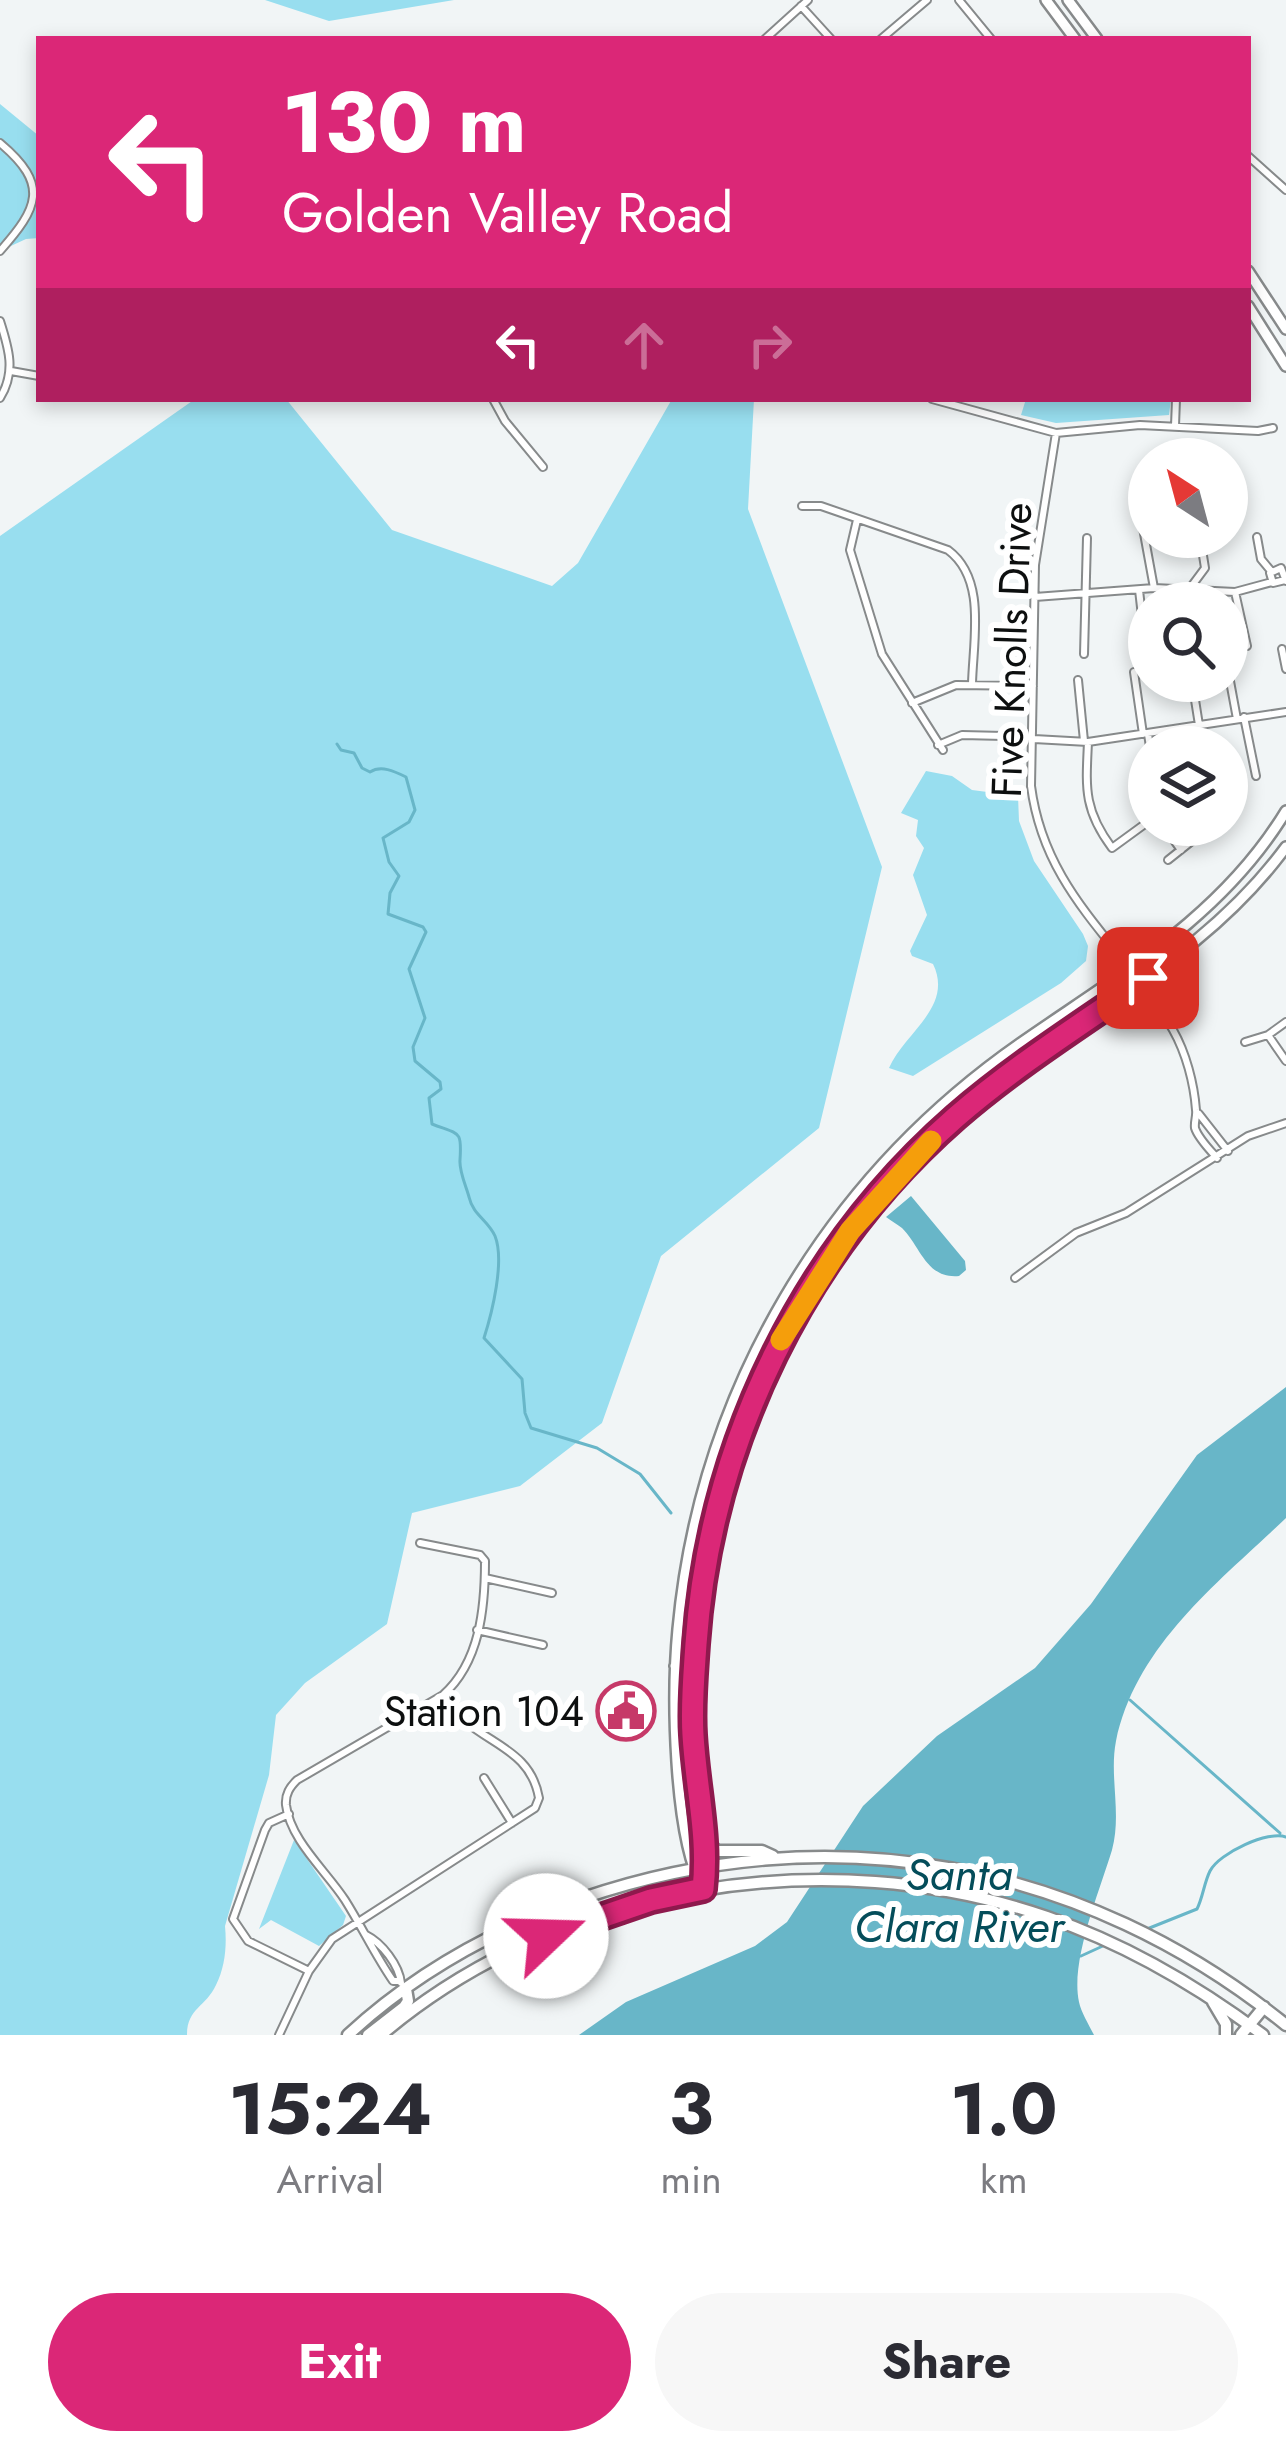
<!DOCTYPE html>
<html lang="en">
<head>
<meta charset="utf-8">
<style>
	body { margin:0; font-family:Jost,sans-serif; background:#f7f7f7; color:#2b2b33; height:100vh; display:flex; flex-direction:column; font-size:45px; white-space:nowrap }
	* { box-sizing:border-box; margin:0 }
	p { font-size:39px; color:#7c7c81 }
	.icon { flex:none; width:66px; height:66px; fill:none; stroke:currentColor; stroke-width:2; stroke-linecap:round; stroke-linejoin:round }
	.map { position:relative; height:2035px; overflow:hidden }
	.drawer { display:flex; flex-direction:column; background:#fff; flex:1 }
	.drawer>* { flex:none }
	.top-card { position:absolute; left:36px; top:36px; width:1215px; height:366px; border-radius:0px; box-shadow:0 6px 18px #0003; background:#db2777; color:#fff; overflow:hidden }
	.needle { width:78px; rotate:324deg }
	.controls { position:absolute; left:1128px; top:438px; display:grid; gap:24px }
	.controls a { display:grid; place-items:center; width:120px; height:120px; border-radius:50%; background:#fff; box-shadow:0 6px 18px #0003; font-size:60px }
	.pin { position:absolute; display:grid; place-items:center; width:102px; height:102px; color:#fff; margin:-51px; border-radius:24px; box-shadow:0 6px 18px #0006 }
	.me { position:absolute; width:132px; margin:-66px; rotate:69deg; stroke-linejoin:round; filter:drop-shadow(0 0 9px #0008) }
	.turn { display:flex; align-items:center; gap:42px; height:252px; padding:0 48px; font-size:54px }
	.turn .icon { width:156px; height:156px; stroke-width:2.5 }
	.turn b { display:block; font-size:84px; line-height:102px }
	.lanes { display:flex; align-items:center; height:114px; padding:0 48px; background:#0003; justify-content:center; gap:60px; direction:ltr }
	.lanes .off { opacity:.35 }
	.eta { display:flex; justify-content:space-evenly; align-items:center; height:204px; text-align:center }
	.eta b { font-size:72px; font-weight:700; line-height:84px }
	.button { display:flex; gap:24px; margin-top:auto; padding:24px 48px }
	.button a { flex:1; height:138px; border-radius:72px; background:#db2777; color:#fff; font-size:48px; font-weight:700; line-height:138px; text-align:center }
	.button a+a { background:#f7f7f7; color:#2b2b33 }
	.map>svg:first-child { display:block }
	.green { fill:#98deef }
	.water { fill:#68b6c8 }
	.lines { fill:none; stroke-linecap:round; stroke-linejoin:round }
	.stream { stroke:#68b6c8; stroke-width:3 }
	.street-casing { stroke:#878a8b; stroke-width:10 }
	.secondary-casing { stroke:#878a8b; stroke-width:14 }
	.primary-casing { stroke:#878a8b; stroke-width:15 }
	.street { stroke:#fff; stroke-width:6 }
	.secondary { stroke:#fff; stroke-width:9 }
	.primary { stroke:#fff; stroke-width:10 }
	.route-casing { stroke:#8e194d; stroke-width:30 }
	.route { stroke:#db2777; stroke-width:21 }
	.slow { stroke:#f59e0b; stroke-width:21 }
	.labels { text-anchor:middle; stroke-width:12; stroke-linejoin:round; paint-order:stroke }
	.street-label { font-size:42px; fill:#0d0f0f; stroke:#fff }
	.poi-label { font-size:42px; fill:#0d0f0f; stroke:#fff; text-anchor:end }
	.water-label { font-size:45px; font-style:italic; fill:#044d5a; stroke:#fff }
</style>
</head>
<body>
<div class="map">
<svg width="1286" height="2035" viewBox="0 0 1286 2035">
	<rect width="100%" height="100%" fill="#f1f5f6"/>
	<path class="green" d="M265,0h189l-125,21z
		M0,104l39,32v102l-13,1 -26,12z
		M195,399h91l106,131 160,56 26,-23 94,-164h82l-6,110 134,358 -63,261 -158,128 -59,167 -82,63 -108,27 -25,111 -82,59 -29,32 -7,60 -44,151c2,20 0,41 -9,59 -10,22 -29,23 -29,50h-187v-1499z
		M1026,399h145l-2,16 -113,8 -35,-8z
		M926,771l26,5 20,14 46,6 1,25 15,40 49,73 5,12 -2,15 -25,22 -148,93 -24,-8c15,-35 65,-61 44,-104l-21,-8 -2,-5 17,-36 -14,-40 11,-27 -8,-12 2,-16 -17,-7z
		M294,1840l52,76 -3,9 -24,21 -48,-26 -12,9z"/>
	<path class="water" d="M911,1196l54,65 1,9 -7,6c-33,3 -38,-29 -57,-48 -5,-4 -11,-7 -16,-11z
		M1286,1387v131c-67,64 -150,127 -170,223 -7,36 6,72 -4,109 -12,40 -42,111 -33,152 2,10 10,23 15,33h-515l47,-33 129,-56 32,-24 76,-116 74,-70 98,-68 56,-64 106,-149z"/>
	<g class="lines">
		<path class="stream" d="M337,744l4,6 13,3 8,15 8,4c11,-7 24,-1 36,5l9,33 -6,12 -26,16 6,24 10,14 -9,17 -2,21 35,13 3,5 -17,37 16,49 -12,29 2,14 25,21 1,7 -12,9 3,26c28,11 30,6 28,36 -1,11 6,26 9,37 4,18 19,23 26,39 10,25 -3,77 -11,102l38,41 3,34 6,15 66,20 43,26 31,39
			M1130,1700l150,133
			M1142,1931l55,-22c6,-12 7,-26 13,-38 9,-18 59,-41 76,-34
			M1081,1956l24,-11"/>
		<defs>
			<path id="street" d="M959,0l32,39
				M801,6l30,33
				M765,39l43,-39
				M881,39l46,-39
				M0,143c50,42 38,65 0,108
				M1248,156l38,34
				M0,321c9,28 16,51 0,77
				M11,371l28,5
				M493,399l12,22 38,46
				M932,399l124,34 84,-8 118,6 15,-3
				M1175,426l1,-27
				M1056,433l-21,132 -4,221c14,108 91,156 142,244 13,23 21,53 23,80 1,6 -2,12 -1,18 3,10 15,22 22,30
				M802,506h19l127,44c39,29 25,90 24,134
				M857,520l-7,30 32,104 61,96
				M1143,528l11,60
				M1257,537l4,22 10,12
				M1285,580l-12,3 -3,-10 11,-5 5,13
				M1139,590l7,61
				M1235,592l12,54
				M1035,597l119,-9 81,4 37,-10
				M1179,603l26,-35 -5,-31
				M1282,649l4,20
				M1084,654l3,-116
				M1227,665l10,54
				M1134,672l9,62
				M1078,680l6,61
				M1192,681l7,44
				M912,703l44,-18 77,1
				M1244,717l12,59
				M1189,727l4,20
				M1148,734l2,13
				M1034,739l54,3 198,-30
				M1088,742c-2,45 -5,67 24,106l37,-27
				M938,745l24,-10 42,1
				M1227,810l12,-14
				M1163,825l18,25
				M1168,860l44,-35
				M1268,1035l18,26
				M1245,1042l23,-7 18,-13
				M1199,1114l29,37
				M1015,1278l61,-45 50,-20 122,-77 38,-13
				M485,1578l67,15
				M477,1630l66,15
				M484,1778l28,45
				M289,1814l-20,9 -4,7 -32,89 15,22 61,30
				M366,1935c16,8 33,30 35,48
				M400,1981h-7c-18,-26 -31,-54 -48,-81 -18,-28 -55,-60 -59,-95 -1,-11 4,-18 11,-25l146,-85c37,-33 42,-87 42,-134l-5,-6 -60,-12
				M279,2035l30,-64 23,-32 203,-131 4,-10c-10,-57 -67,-53 -96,-103"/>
			<path id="secondary" d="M1046,0l29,39
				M1068,0l29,39
				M1248,271l38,58
				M1248,306l38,60
				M675,1666l7,4 2,38 6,14
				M698,1782c-25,-275 89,-538 309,-706 100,-76 203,-126 279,-229
				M703,1889c-30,-54 -31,-197 -25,-260 22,-238 148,-450 343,-586 99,-69 201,-126 265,-232
				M703,1889l3,-48"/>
			<path id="primary" d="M697,1776l14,69 6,6h45l11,5
				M1213,2002l13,22v11
				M348,2035c67,-62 149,-107 235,-137 246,-84 501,-37 703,127
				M368,2035l36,-28 4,-6 -2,-12
				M381,2035c179,-152 446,-194 666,-118 79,27 149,68 216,118
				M1241,2035l23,-28"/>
		</defs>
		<use href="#street" class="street-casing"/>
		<use href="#secondary" class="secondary-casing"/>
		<use href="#primary" class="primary-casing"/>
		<use href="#street" class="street"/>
		<use href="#secondary" class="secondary"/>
		<use href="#primary" class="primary"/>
	</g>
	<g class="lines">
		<defs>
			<path id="route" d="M546,1936l105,-36 52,-11c6,-52 -7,-101 -10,-154 -2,-30 1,-61 3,-91 14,-201 108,-394 260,-527 60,-52 127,-94 192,-139"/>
		</defs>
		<use href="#route" class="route-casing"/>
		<use href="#route" class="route"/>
		<path class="slow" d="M781,1340l69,-109 81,-90"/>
	</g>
	<defs>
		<symbol id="civic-ring" viewBox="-11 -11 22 22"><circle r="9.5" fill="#fff" stroke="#c63968" stroke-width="1.5"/><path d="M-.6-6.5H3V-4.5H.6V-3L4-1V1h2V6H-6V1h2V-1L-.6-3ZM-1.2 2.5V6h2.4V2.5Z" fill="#c63968"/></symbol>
	</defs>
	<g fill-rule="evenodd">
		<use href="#civic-ring" x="593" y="1678" width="66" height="66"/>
	</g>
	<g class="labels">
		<g class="street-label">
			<text transform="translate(1011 650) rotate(-88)" y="15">Five Knolls Drive</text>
		</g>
		<g class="poi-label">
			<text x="584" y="1726">Station 104</text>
		</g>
		<g class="water-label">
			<text x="959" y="1890">Santa<tspan x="959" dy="52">Clara River</tspan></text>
		</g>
	</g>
</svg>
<div class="controls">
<a><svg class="needle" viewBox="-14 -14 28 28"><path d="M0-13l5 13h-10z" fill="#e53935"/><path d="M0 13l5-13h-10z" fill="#7c7c81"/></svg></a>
<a><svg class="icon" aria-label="search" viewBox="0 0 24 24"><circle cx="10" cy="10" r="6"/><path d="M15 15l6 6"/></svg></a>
<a><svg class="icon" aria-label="layers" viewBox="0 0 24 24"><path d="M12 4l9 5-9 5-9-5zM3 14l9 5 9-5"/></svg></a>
</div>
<div class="pin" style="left:1148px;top:978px;background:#d93025"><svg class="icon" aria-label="arrive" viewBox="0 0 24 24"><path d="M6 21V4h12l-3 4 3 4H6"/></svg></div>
<svg class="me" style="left:546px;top:1936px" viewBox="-20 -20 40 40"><circle r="19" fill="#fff"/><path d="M0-13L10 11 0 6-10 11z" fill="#db2777"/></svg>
<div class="top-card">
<div class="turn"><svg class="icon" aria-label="left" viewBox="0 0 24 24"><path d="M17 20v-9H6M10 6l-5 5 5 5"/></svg><div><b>130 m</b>Golden Valley Road</div></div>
<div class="lanes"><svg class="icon" aria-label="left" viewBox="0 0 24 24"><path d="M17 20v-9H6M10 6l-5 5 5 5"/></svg><svg class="icon off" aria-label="ahead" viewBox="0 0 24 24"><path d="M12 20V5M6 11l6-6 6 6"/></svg><svg class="icon off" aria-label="right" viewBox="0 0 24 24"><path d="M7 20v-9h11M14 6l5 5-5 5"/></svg></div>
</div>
</div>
<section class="drawer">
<div class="eta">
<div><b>15:24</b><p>Arrival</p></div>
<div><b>3</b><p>min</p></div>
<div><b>1.0</b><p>km</p></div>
</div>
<div class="button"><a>Exit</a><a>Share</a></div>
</section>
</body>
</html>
